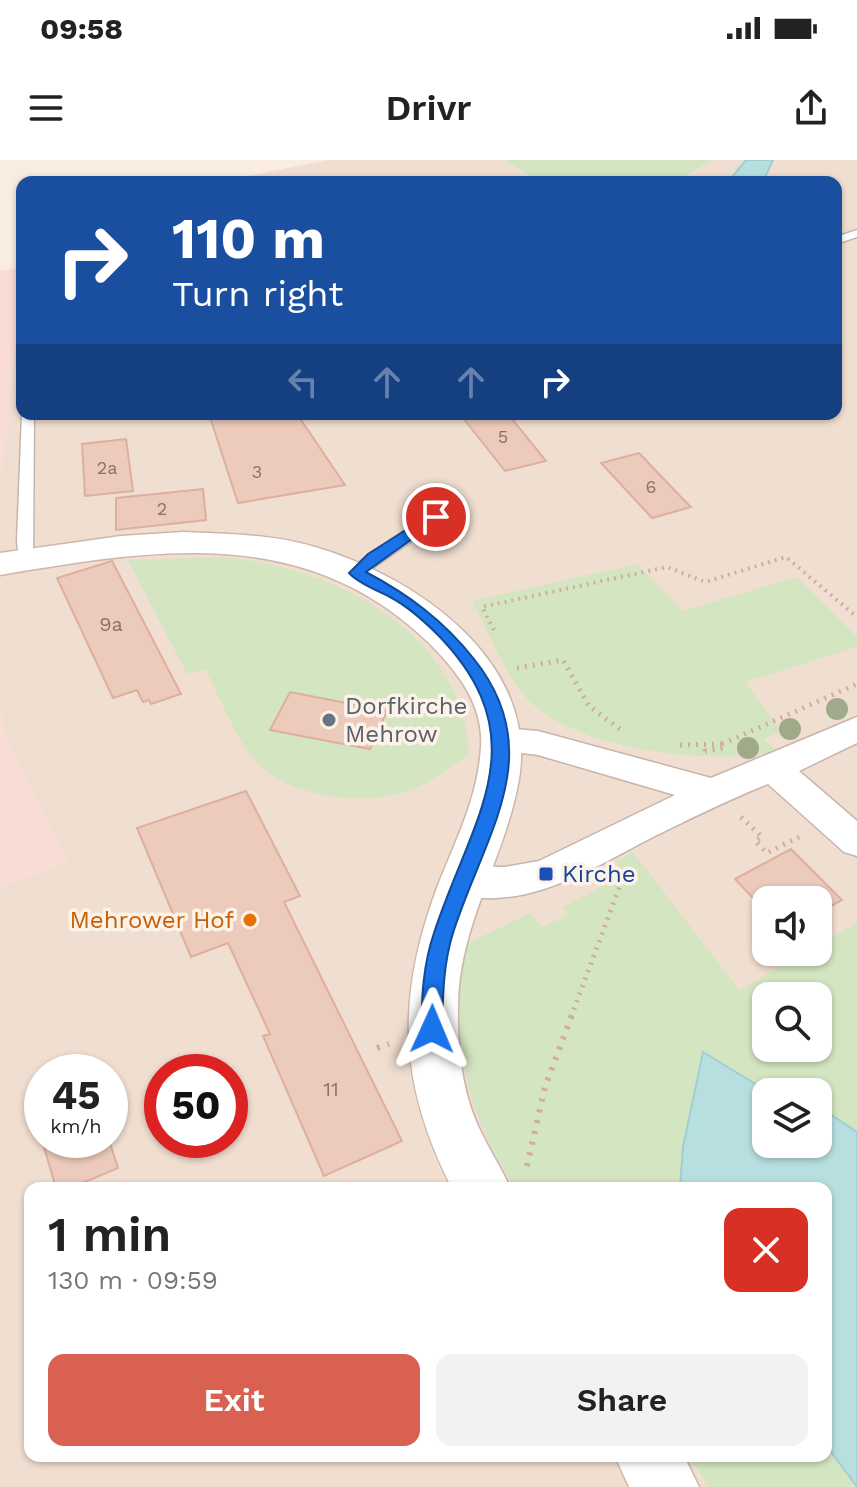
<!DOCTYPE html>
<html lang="en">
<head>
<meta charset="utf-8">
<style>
	body { margin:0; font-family:"Work Sans",sans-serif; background:#f2f2f2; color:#222; height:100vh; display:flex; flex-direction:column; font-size:30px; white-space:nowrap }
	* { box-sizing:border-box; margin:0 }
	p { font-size:26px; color:#767676 }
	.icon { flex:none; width:44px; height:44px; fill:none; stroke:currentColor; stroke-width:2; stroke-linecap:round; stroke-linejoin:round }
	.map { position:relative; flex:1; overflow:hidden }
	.side { position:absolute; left:24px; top:1022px; width:808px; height:280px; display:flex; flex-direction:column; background:#fff; border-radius:16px; box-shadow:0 2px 6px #0004 }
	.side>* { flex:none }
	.banner { position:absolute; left:16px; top:16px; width:826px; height:244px; border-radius:16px; box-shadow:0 2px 6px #0004; background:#1a4fa0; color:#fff; overflow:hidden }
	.tools { position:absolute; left:752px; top:726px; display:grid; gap:16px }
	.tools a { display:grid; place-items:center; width:80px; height:80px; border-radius:16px; background:#fff; box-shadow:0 2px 6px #0004; font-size:40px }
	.speed { position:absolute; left:24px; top:894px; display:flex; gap:16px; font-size:40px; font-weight:700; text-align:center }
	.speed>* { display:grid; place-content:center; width:104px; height:104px; border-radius:50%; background:#fff; box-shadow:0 2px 6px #0004; line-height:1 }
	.speed small { font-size:20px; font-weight:400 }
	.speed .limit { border:12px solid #d22; background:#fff; color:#111 }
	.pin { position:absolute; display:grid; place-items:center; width:68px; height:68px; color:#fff; margin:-34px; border:4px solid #fff; border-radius:50%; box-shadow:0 2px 8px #0007 }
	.me { position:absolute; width:88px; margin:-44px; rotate:1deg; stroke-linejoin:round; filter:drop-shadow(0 0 6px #0008) }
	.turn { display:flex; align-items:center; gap:28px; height:168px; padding:0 24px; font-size:36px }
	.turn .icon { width:104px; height:104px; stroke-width:2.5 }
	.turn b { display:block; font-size:56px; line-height:68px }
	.lanes { display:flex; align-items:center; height:76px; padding:0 24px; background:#0003; justify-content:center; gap:40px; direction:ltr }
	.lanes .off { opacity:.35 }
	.round { display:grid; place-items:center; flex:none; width:84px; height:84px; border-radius:16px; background:#f2f2f2 }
	.overview { display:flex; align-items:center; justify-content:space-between; height:136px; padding:0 24px }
	h1 { font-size:48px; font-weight:600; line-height:60px }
	.action { display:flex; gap:16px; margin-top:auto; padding:16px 24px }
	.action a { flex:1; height:92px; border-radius:16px; background:#d86151; color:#fff; font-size:32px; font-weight:600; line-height:92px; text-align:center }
	.action a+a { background:#f2f2f2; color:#222 }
	.status { display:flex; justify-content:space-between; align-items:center; height:56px; padding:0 40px; background:#fff; direction:ltr }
	.status svg { height:22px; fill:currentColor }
	header { display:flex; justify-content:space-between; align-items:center; height:104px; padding:0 24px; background:#fff; font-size:36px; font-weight:600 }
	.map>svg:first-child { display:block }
	.residential { fill:#f0ded0; fill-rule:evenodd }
	.commercial { fill:#f9dcd6 }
	.green { fill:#d4e5c2; fill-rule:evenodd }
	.water { fill:#b8dfe0; stroke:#9fcfd1; stroke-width:2 }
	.building { fill:#eccabc; stroke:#ddaf9e; stroke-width:2 }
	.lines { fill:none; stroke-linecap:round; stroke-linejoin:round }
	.lane-casing { stroke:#c8b4aa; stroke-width:3 }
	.street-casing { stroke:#c8b4aa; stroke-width:3 }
	.secondary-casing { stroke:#ceb6aa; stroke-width:3 }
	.path-far2 { stroke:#d0ad9f; stroke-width:4; stroke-dasharray:2 5; stroke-linecap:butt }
	.path-far1 { stroke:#d0ad9f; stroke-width:5; stroke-dasharray:2 6; stroke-linecap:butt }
	.path { stroke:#d0ad9f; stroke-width:6; stroke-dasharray:3 8; stroke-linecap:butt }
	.lane { fill:#fff; fill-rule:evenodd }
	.street { fill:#fff; fill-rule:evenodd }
	.secondary { fill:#fff; fill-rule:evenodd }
	.tree { fill:#a0aa8b }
	.route { fill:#1a73e8; stroke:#114b97; stroke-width:2 }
	.worship-dot { fill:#6b7280; stroke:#fdf2e7; stroke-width:3 }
	.transit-dot { fill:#1a4fb4; stroke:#fdf2e7; stroke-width:3 }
	.food-dot { fill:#e8710a; stroke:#fdf2e7; stroke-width:3 }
	.labels { text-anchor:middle; stroke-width:7; stroke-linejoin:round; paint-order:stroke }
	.far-number-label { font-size:18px; fill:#8e7267 }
	.number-label { font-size:20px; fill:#8e7267 }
	.worship-label { font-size:24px; fill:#5b616d; stroke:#fdf2e7; text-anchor:start }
	.transit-label { font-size:24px; fill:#164399; stroke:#fdf2e7; text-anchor:start }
	.food-label { font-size:24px; fill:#c56008; stroke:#fdf2e7; text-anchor:end }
</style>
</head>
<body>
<div class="status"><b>09:58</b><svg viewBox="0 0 49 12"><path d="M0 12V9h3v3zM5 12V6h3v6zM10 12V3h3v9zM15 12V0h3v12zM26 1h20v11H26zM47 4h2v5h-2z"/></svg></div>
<header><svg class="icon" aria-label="menu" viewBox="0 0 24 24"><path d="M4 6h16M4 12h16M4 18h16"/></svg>Drivr<svg class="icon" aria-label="share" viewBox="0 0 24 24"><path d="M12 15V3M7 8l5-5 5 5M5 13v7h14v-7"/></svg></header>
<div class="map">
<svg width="857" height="1327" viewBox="0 0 857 1327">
	<rect width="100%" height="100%" fill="#f9ede1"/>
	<path class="residential" d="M328,0h176l35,22h-322z
		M713,0h144v1327h-857v-600l67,-25 -64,-130 -3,-26v-222l15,-139 7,-24v93h814v-232h-160zM766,740h52v52h-52zM766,836h52v52h-52zM42,912h68v68h-68zM162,912h68v68h-68zM766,932h52v52h-52zM30,1028h796v268h-796z"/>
	<path class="commercial" d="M22,107v54l-7,24 -15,139v-213z
		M0,546l3,26 64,130 -67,25z"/>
	<path class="green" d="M504,0h209l-37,22h-137z
		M221,397c109,8 243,74 248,198 -16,10 -31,22 -47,30 -48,24 -131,15 -167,-24 -19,-22 -36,-66 -50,-92l-18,5 -59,-114z
		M637,404l46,47 114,-34 60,60v10l-112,35 36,49 -17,8 10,10 -7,4c-63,12 -201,-5 -244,-59 -21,-27 -35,-63 -51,-93z
		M633,692l106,138 67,-38h12v-7l39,-22v209l-39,-26v-14c-55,0 -69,-12 -114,-40l-21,95 -3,41h-165c-49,-75 -68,-155 -51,-243l66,-32 12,14 26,-12 -5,-8 60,-31 -7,-15zM766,836h52v52h-52z
		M826,1285l28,42h-145l-20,-31h137z"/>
	<path class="water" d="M746,0h27l-10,22h-35z
		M703,892l56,34 23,6h-16v52h52v-38l39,26v355l-31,-42v-257h-146l3,-41z"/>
	<path class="building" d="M209,254h88l48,71 -107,18z
		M460,254h48l38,47 -41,10z
		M126,279l7,52 -48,5 -3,-52z
		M639,293l41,43 11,11 -39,11 -51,-55z
		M203,329l3,31 -90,10v-32z
		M112,401l69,133 -30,10 -2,-4 -6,2 -6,-12 -24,8 -56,-120z
		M290,532l97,19 -17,38 -100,-19z
		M246,631l54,105 -16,6 118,239 -78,35 -61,-140 7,-2 -42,-91 -37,14 -54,-129z
		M791,689l51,51 -24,13v-13h-52v12l-31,-33z
		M42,980h67l9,28 -47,20h-15z"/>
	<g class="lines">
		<defs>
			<path id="lane" d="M857,70v7l-21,7v-7z
				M22,254h12l-1,145 -7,5 -7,-5 -2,-18z
				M444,343l7,4 -22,22 -68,47h-10v-6l10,-9z"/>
			<path id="street" d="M857,557v26l-58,28 58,50v35l-13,-4 -76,-68c-40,16 -78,35 -117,54 -60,31 -130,77 -201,54l-6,-11 6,-11 13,-4 42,1 34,-6 136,-66 -137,-40 -48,-6 -5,-9 5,-9 12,-3 36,3 173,47z"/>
			<path id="secondary" d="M183,372c44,2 89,2 132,15 99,29 224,113 204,232 -13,77 -60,145 -61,226 -1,44 4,90 24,129 9,19 20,35 28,54h-58c-54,-105 -56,-192 -14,-303 18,-45 40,-88 43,-138 3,-42 -24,-76 -52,-104 -124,-120 -274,-94 -429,-68v-22l121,-17z
				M615,1296h69l15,31h-70z"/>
		</defs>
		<use href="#lane" class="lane-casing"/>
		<use href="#street" class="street-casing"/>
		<use href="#secondary" class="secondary-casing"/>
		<path class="path-far2" d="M494,470l-12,-23 185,-40 38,15 81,-25 71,60"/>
		<path class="path-far1" d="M517,508l46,-8 26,46 31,23
			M722,584l135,-60
			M680,585l42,-1 2,4 -19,3v4
			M741,657l21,20 -7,4 12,12 32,-16
			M571,857l53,-142"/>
		<path class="path" d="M377,888l12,-4
			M527,1006l18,-79 27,-72"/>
		<use href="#lane" class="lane"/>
		<use href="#street" class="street"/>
		<use href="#secondary" class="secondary"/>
	</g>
	<g class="tree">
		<circle cx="837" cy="549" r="11"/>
		<circle cx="790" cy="569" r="11"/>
		<circle cx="748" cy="588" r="11"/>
	</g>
	<path class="route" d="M431,354l12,3 -77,55c43,23 77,48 108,87 76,95 10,176 -21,274 -10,32 -10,63 -11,96l-3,7 -7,2 -8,-2 -3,-7c1,-33 2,-64 13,-96 37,-114 107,-192 4,-298 -13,-13 -31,-29 -48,-38 -13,-7 -31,-13 -41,-24l19,-19z"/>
	<circle class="worship-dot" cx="329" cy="560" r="8"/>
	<rect class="transit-dot" x="538" y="706" width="16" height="16" rx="4"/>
	<circle class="food-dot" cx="250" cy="760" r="8"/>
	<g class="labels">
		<g class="far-number-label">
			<text x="503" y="283">5</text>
			<text x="107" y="314">2a</text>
			<text x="257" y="318">3</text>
			<text x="651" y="333">6</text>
			<text x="162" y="355">2</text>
		</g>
		<g class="number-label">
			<text x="111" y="471">9a</text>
			<text x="331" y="936">11</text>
		</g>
		<g class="worship-label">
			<text x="345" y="554">Dorfkirche<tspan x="345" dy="28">Mehrow</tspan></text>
		</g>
		<g class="transit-label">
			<text x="562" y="722">Kirche</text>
		</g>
		<g class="food-label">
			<text x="234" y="768">Mehrower Hof</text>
		</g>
	</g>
</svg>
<div class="tools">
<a><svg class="icon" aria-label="sound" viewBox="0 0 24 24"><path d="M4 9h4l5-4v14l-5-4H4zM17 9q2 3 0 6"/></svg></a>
<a><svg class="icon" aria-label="search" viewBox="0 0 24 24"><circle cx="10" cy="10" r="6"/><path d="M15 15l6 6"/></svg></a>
<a><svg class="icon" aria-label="layers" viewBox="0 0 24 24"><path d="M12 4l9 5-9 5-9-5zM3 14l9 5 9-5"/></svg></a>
</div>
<div class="speed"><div>45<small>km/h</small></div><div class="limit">50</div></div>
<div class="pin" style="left:436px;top:357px;background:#d93025"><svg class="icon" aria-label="arrive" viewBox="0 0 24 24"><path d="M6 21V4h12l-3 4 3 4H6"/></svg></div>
<svg class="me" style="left:432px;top:869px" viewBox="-20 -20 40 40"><path d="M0-17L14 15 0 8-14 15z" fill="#1a73e8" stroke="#fff" stroke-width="4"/></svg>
<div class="banner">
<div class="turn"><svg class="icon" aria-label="right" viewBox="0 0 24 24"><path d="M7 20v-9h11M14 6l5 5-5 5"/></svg><div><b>110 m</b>Turn right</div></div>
<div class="lanes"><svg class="icon off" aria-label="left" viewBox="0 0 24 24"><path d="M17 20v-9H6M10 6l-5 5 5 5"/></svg><svg class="icon off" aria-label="ahead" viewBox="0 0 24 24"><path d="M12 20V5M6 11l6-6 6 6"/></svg><svg class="icon off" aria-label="ahead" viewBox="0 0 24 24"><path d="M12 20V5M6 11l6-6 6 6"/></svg><svg class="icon" aria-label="right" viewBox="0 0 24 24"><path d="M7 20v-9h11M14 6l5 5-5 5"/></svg></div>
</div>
<section class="side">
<div class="overview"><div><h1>1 min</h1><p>130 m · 09:59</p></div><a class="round" style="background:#d93025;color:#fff"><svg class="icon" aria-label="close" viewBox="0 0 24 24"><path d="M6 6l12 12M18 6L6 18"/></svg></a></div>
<div class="action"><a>Exit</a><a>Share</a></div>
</section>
</div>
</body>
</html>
